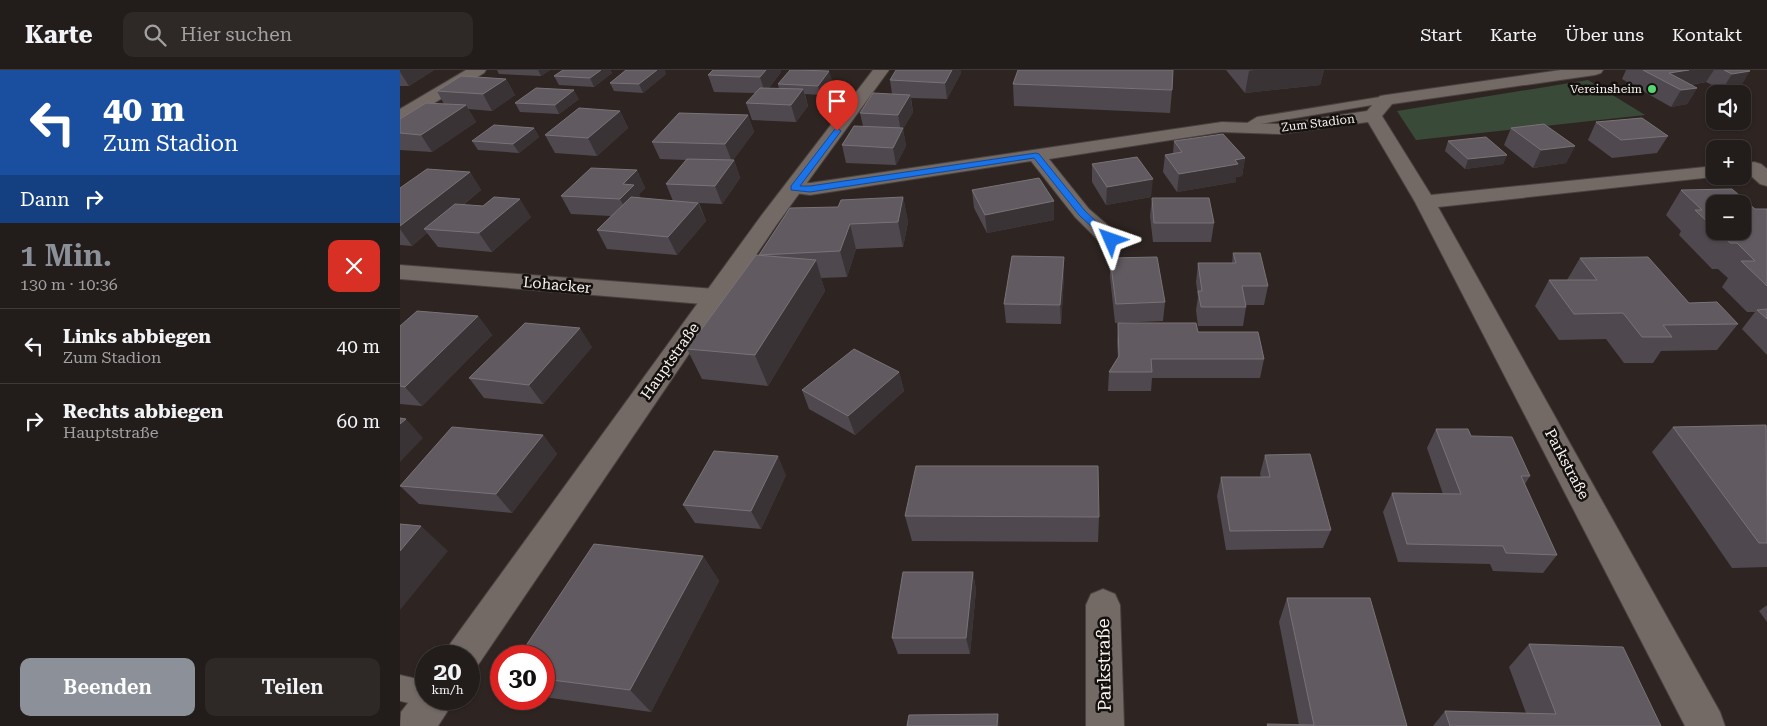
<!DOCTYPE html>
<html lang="de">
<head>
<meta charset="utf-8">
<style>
	body { margin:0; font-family:"Roboto Serif",serif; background:#2e2927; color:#f1f3f6; height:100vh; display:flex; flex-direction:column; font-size:19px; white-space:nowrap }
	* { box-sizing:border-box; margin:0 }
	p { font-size:16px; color:#a2a1a2 }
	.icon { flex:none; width:28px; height:28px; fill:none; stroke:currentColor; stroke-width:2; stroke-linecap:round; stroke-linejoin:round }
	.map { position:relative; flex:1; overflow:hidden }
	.side { display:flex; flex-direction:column; background:#221c1a; width:400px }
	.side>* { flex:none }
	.guide { background:#1a4fa0; color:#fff; overflow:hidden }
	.fabs { position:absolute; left:1306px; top:15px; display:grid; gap:10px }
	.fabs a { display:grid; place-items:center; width:45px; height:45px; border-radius:10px; background:#221c1a; box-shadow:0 1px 4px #0004,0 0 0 1px #3f3a39; font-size:25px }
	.speed { position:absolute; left:15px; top:575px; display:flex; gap:10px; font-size:25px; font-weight:700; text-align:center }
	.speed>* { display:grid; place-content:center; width:65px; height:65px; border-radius:50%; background:#221c1a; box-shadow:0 1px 4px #0004,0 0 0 1px #3f3a39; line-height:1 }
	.speed small { font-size:12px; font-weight:400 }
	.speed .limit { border:8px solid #d22; background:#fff; color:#111 }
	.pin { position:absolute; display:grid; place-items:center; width:42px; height:42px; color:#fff; margin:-51px -21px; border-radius:50% 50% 50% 0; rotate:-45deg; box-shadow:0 0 5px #0007 }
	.pin .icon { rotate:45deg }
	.me { position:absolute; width:55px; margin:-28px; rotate:313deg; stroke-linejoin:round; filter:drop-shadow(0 0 4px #0008) }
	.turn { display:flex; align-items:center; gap:18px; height:105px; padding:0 20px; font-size:22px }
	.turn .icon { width:65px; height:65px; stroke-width:2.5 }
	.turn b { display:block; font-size:35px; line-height:42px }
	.then { display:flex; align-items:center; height:48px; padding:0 20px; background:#0003; gap:10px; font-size:19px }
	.round { display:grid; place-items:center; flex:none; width:52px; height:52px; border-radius:10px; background:#2e2927 }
	.head { display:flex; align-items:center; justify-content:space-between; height:85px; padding:0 20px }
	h1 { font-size:30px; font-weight:600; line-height:38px; color:#8c9099 }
	.button { display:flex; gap:10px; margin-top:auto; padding:10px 20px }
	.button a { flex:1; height:58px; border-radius:10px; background:#8c9099; color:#fff; font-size:20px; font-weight:600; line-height:58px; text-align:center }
	.button a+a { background:#2e2927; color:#f1f3f6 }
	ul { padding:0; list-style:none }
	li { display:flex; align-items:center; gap:15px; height:75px; padding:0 20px; border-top:1px solid #3f3a39 }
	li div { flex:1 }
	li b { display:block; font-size:19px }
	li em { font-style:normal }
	header { display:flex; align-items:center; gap:30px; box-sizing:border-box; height:70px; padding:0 25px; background:#221c1a; border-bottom:1px solid #3f3a39 }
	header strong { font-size:24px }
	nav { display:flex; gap:28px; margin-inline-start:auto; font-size:18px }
	.search { width:350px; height:45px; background:#2e2927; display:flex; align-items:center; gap:12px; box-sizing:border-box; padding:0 18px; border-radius:10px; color:#a2a1a2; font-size:19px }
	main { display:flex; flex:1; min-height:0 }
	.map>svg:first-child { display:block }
	.green { fill:#3a4a39 }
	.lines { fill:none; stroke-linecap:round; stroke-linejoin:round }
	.service-casing { stroke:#48413e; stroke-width:2 }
	.minor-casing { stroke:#48413e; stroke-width:2 }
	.secondary-casing { stroke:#48413e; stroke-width:2 }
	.service { fill:#736965; fill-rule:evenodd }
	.minor { fill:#736965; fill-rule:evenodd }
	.secondary { fill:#736965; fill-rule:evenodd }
	.wall { fill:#4f494f; fill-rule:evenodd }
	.shaded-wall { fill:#3a3336 }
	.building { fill:#615b61; stroke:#797377 }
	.route { fill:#1a73e8; stroke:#114b97 }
	.poi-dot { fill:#56d671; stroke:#13100e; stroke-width:2 }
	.labels { text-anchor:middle; stroke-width:5; stroke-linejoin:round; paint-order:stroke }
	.far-poi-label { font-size:12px; fill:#f9f3f1; stroke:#13100e; text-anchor:end }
	.far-street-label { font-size:12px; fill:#f9f3f1; stroke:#13100e }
	.street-label { font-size:15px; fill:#f9f3f1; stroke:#13100e }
	.near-street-label { font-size:18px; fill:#f9f3f1; stroke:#13100e }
</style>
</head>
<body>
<header>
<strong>Karte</strong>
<div class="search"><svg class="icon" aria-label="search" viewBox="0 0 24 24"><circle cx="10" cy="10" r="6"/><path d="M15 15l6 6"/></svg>Hier suchen</div>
<nav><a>Start</a><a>Karte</a><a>Über uns</a><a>Kontakt</a></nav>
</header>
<main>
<section class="side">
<div class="guide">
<div class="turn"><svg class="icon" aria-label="left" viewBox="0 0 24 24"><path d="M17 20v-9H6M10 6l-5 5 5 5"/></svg><div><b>40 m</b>Zum Stadion</div></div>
<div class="then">Dann<svg class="icon" aria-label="right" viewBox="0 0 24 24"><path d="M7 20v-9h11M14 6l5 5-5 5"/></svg></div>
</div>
<div class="head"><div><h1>1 Min.</h1><p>130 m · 10:36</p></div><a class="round" style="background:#d93025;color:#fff"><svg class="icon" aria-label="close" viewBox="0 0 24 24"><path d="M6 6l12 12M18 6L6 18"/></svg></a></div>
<ul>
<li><svg class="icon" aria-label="left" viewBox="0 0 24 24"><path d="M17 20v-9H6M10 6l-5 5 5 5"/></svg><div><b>Links abbiegen</b><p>Zum Stadion</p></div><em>40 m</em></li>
<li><svg class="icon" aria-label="right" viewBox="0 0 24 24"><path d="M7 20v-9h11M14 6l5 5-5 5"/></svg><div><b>Rechts abbiegen</b><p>Hauptstraße</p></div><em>60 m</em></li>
</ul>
<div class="button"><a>Beenden</a><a>Teilen</a></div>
</section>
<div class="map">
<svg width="1367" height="656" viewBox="0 0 1367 656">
	<rect width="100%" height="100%" fill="#2e2522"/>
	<path class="green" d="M1188,10l57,35 -229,25 -19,-29z"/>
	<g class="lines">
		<defs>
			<path id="service" d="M986,26l6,4 -2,2 -130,22 -15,8 -6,-4 18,-11z
				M0,605l26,6v18h11l-2,4 -9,4 -26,-6z"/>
			<path id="minor" d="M66,0h20l-2,3 -78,47 -6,1v-12z
				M1161,0h42l-2,3 -6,2 -203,29 -10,12 49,79 284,-29v10h7l-284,31 282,505 5,14h-40l-270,-524 -47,-80 -88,12 -58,-2 -173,27 40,50 30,26 3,5 -3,5 -8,2 -8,-2 -28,-28 -44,-56 -221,34 -23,-3 -3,-4 3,-4 7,-2 16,1 412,-61 58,2 87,-13 13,-15 6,-1z
				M1354,92l7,2 6,5v17l-7,-2 -10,-9 -8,1v-12z
				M0,195l315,24 8,3 4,5 -4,5 -8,3 -315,-26z
				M703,519l12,5 5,11 4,121h-38v-121l5,-11z"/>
			<path id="secondary" d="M473,0h16l-112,154 -301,444 -7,3v-15h-24l5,-12 311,-428z
				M26,613v16h27l-6,13 -9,14h-38l1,-14 20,-26z"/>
		</defs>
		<use href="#service" class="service-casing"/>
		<use href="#minor" class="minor-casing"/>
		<use href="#secondary" class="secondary-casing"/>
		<use href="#service" class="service"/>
		<use href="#minor" class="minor"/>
		<use href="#secondary" class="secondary"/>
	</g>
	<path class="wall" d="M0,0h34l-25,16h-9z
		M97,0h53l-9,6 -42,-2z
		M163,0h47l2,3 -18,14 -35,-2 -5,-9z
		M313,0h68v2l-12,16 10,1 -1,-5 54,-4 -12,15 -15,-1 3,12 -12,16 -44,-2 -6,-17 9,-10 -41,-1 -6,-17z
		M826,0h98l-4,15 -75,8z
		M1226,0h121l-7,18 -18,2 -16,-8 -15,3 6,3 -10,16 -16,3 -49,-28z
		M561,3l-14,26 -36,-1 2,14 -10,17 3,17 -10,19 -50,-2 -4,-18 21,-19 -3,-13 32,-19 -2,-14z
		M266,4l-23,19 -29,-2 -4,-8z
		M106,9l9,16 -23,16 -24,-2 8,13 -44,30 -32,-2v-31l44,-15 -7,-13z
		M613,14l159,6 -2,23 -156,-7z
		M179,29l-20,15 -39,-2 -5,-9z
		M220,41l8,17 -31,28 -42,-3 -10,-18z
		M348,45l6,17 -21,28h1l6,18 -18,26 -23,-1 7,18 -29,34 -70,-6 -10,-19 14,-14 -40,-2 -10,-18 76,-26 8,18 -6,6 1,4 33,3 -7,-17 20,-24 -26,-1 -8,-17z
		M1196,52l72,14 -11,17 -45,5 -24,-18z
		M134,58l5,9 -20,16 -41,-3 -6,-9z
		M1111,58l64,18 -9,17 -33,5 -29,-23z
		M774,71l71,17 -3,18 -6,1v5l-59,10 -14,-20 2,-17 8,-2z
		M1048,71l59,14 -4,9 -38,5 -20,-18z
		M692,94l59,33 -45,8 -14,-23z
		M70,102l11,18 -18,15 68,12 -39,35 -54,-5 -11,-14 -15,13 -12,-1v-57z
		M572,120l82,11v19l-67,13 -13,-25z
		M1281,120l74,19h12v146l-25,-26 13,-17h-8l-25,-25 6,-9 -10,-9h-6l-33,-34 2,-4 -15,-16zM1315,134l27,27h-27z
		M503,127l5,25 -5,25 -47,2 -9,28 -26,1 4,13 -57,95 -66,-7 -15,-30 72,-94 79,-48z
		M752,128l62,25 -3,19h-58l-3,-26z
		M833,183l35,33 -4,19h-18v2l-3,19h-45l-2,-16 2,-13 -2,-15 2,-19h34z
		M664,187v19l-3,48 -55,-1 -2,-19z
		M710,188l55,44 -2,19 -48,2 -5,-46z
		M1180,188l109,45 49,21 -21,26 -56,1 -8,12h-29l-18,-24 -47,1 -24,-34 14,-26h18z
		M78,246l14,19 -70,71 -22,-2v-78z
		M718,253l80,9 66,27 -4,19h-108l-1,13h-43l1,-19 9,-14 -1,-16z
		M192,277l-49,57 -59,-6 -15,-20z
		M499,302l5,19 -49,44 -46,-26 -7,-19z
		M1367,356v141l-35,1 -80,-116 21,-25z
		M1036,359l35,7 59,40 -5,8 32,71 -14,18 -50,-2 -3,-7 -92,-2 -15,-50 9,-19 51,1 -16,-46z
		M143,365l14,19 -45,59 -93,-9 -19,-18v-1z
		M865,385l66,75 -8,18 -97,2 -9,-54 4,-19h40l-1,-3z
		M386,405l-25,54 -66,-6 -12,-18z
		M505,446l194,1 -1,25 -186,-1z
		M303,486l16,25 -68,131 -107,-15v-41z
		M573,502l3,18 -6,64h-72l-6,-16z
		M887,528l120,128h-140v-2l32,1 -20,-103z
		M1367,535v17l-8,-11z
		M1129,574l132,82h-228l12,-15 81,2 -17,-46z"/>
	<path class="shaded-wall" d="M0,0h34l-25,16 -9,-14z
		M138,0h12l-9,6z
		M201,0h9l2,3 -18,14 -4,-9z
		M257,0h8l1,4 -23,19 -4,-9z
		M366,0h15v2l-16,21 -5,-16z
		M552,0h9v3l-14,26 -2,-16z
		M854,0h70l-4,15 -75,8 4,-22z
		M1289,0h25l-8,12 -31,5 -6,-14z
		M429,1l3,9 -12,15 -2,-9z
		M1350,1l-10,17 -18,2 10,-16z
		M106,9l9,16 -23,16 -9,-17z
		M1297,18l-10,16 -16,3 10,-17z
		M403,19l5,17 -12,16 -5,-17z
		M174,20l5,9 -20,15 -4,-9z
		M510,25l3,17 -10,17 3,17 -10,19 -3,-17 8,-16 -3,-17z
		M66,35l10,17 -44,30 -11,-17z
		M220,41l8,17 -31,28 -9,-18z
		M348,45l6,17 -22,30 -7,-18z
		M134,58l5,9 -20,16 -6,-9z
		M1175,76l-9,17 -33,5 8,-18z
		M1107,85l-4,9 -38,5 3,-10z
		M845,88l-3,18 -6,1v5l-59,10 2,-18 56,-14z
		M334,90l6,18 -18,26 -7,-18z
		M237,100l8,18 -6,6 4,9 -14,14 -9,-18 3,-15z
		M70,102l11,18 -49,39h-8l3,4 -15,13 -12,-17v-3z
		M753,109l-2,18 -45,8 1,-18z
		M503,127l5,25 -5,25 -5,-25z
		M120,129l11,18 -39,35 -13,-19z
		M654,131v19l-67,13 -2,-18z
		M298,133l8,18 -29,34 -9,-18z
		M450,154l6,25 -9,28 -7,-26z
		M664,187v19l-3,48 -1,-19z
		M416,190l9,31 -57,95 -13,-31z
		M78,246l14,19 -70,71 -17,-19z
		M180,258l12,19 -49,57 -14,-19z
		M499,302l5,19 -49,44 -7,-19z
		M6,349l17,19 -23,24v-38z
		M143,365l14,19 -45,59 -16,-19z
		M378,386l8,19 -25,54 -10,-18z
		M21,456l27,25 -48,59v-59z
		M303,486l16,25 -68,131 -21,-22z
		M573,502l3,18 -6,64 -4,-16z
		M598,644l2,12h-3z"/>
	<path class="building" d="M163,0h38l-11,8 -36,-2z
		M226,0h31l-18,14 -29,-1z
		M313,0h53l-6,7 -52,-2z
		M390,0h8l31,1 -11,15 -40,-2z
		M496,0h56l-7,13 -55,-3z
		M618,0h155l-1,20 -159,-6z
		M1243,0h46l-20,3 28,15 -16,2z
		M1324,0h23l3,1 -18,3z
		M61,6l45,3 -23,15 -46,-3z
		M136,18l38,2 -19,15 -40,-2z
		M360,18l43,1 -12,16 -45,-2z
		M473,23l37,2 -12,20 -38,-2z
		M26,33l40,2 -45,30 -21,-2v-14z
		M179,38l41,3 -32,27 -43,-3z
		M279,43l69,2 -23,29 -73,-2z
		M1242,48l26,18 -47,4 -25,-18z
		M1144,54l31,22 -34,4 -30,-22z
		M94,55l40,3 -21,16 -41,-3z
		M454,56l49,2 -10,20 -51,-3z
		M823,64l22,24 -10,2 3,4 -59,10 -14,-19 17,-3 -8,-11z
		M1086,67l21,18 -39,4 -20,-18z
		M737,87l16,22 -46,8 -15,-23z
		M287,89l47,1 -19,26 -49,-2z
		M191,98l46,2 -14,14 11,1 -14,14 -59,-3z
		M27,99l43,3 -70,54v-38z
		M639,108l15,23 -69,14 -13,-25z
		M1332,119l23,20h12v77l-26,-25h14l-18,-18h-7l-13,-12h25v-27h-27v25l-20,-19h7l-21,-20z
		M94,127l26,2 -41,34 -55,-4 31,-25 28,2z
		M231,127l67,6 -30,34 -71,-7z
		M503,127l-5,25 -48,2 -10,27 -81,4 31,-47 48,-1 3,-7z
		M752,128h57l5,25h-60z
		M833,183h27l8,33h-26l4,21h-45l-3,-16h4l-4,-28h38z
		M356,185l60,5 -61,95 -68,-6z
		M612,186l52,1 -4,48 -56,-1z
		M757,187l8,45 -49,2 -6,-46z
		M1248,187l41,46 28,-1 21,22 -75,1 9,12h-30l-19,-24 -49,1 -25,-34h48l-17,-22z
		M1367,239v10l-10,-9z
		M17,241l61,5 -73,71 -5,-1v-60z
		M125,253l55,5 -51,57 -60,-7z
		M718,253h78l2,9h60l6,27h-113l1,13h-43l10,-16z
		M454,279l45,23 -51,44 -46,-26z
		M0,348l6,1 -6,5z
		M1366,355l1,118h-8l-86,-116z
		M52,357l91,8 -47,59 -96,-8z
		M1036,359h32l3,7 41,1 18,39h-9l36,79 -51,-2 -3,-7 -96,-2 -15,-51 69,1z
		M314,381l64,5 -27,55 -68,-6z
		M910,384l21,76 -101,1 -9,-54h49l-5,-22z
		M516,396h182l1,51 -194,-1z
		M0,454l21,2 -21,25z
		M194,474l109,12 -73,134 -86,-11v-23h-25z
		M503,502h70l-7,66h-74z
		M887,528h83l37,128h-139l-1,-2 47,1z
		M1129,574l94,3 38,79h-211l-5,-15 111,3z
		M598,644l-1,12h-90l2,-11z"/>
	<path class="route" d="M437,58l4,3 -41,55h10l226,-33 3,1 46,57 31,29 -5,3 -3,-1 -29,-27 -45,-57 -224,34 -19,-2v-4l44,-57z"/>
	<circle class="poi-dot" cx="1252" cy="19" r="5"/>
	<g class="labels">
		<g class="far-poi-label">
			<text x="1242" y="23">Vereinsheim</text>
		</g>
		<g class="far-street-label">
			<text transform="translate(918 53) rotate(-7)" y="4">Zum Stadion</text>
		</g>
		<g class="street-label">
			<text transform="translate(157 215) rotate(5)" y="5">Lohacker</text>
			<text transform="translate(270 291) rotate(-55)" y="5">Hauptstraße</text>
			<text transform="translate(1167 394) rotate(62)" y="5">Parkstraße</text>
		</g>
		<g class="near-street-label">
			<text transform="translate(704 595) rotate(-91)" y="6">Parkstraße</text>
		</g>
	</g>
</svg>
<div class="fabs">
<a><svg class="icon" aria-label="sound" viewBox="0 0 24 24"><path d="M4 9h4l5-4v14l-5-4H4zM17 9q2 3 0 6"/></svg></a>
<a>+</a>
<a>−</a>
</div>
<div class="speed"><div>20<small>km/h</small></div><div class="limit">30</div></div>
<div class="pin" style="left:437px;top:61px;background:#d93025"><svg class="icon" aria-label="arrive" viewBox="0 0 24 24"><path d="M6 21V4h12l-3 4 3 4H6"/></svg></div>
<svg class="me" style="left:711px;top:170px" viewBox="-20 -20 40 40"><path d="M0-17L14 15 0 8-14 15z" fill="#1a73e8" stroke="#fff" stroke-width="4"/></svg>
</div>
</main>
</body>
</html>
